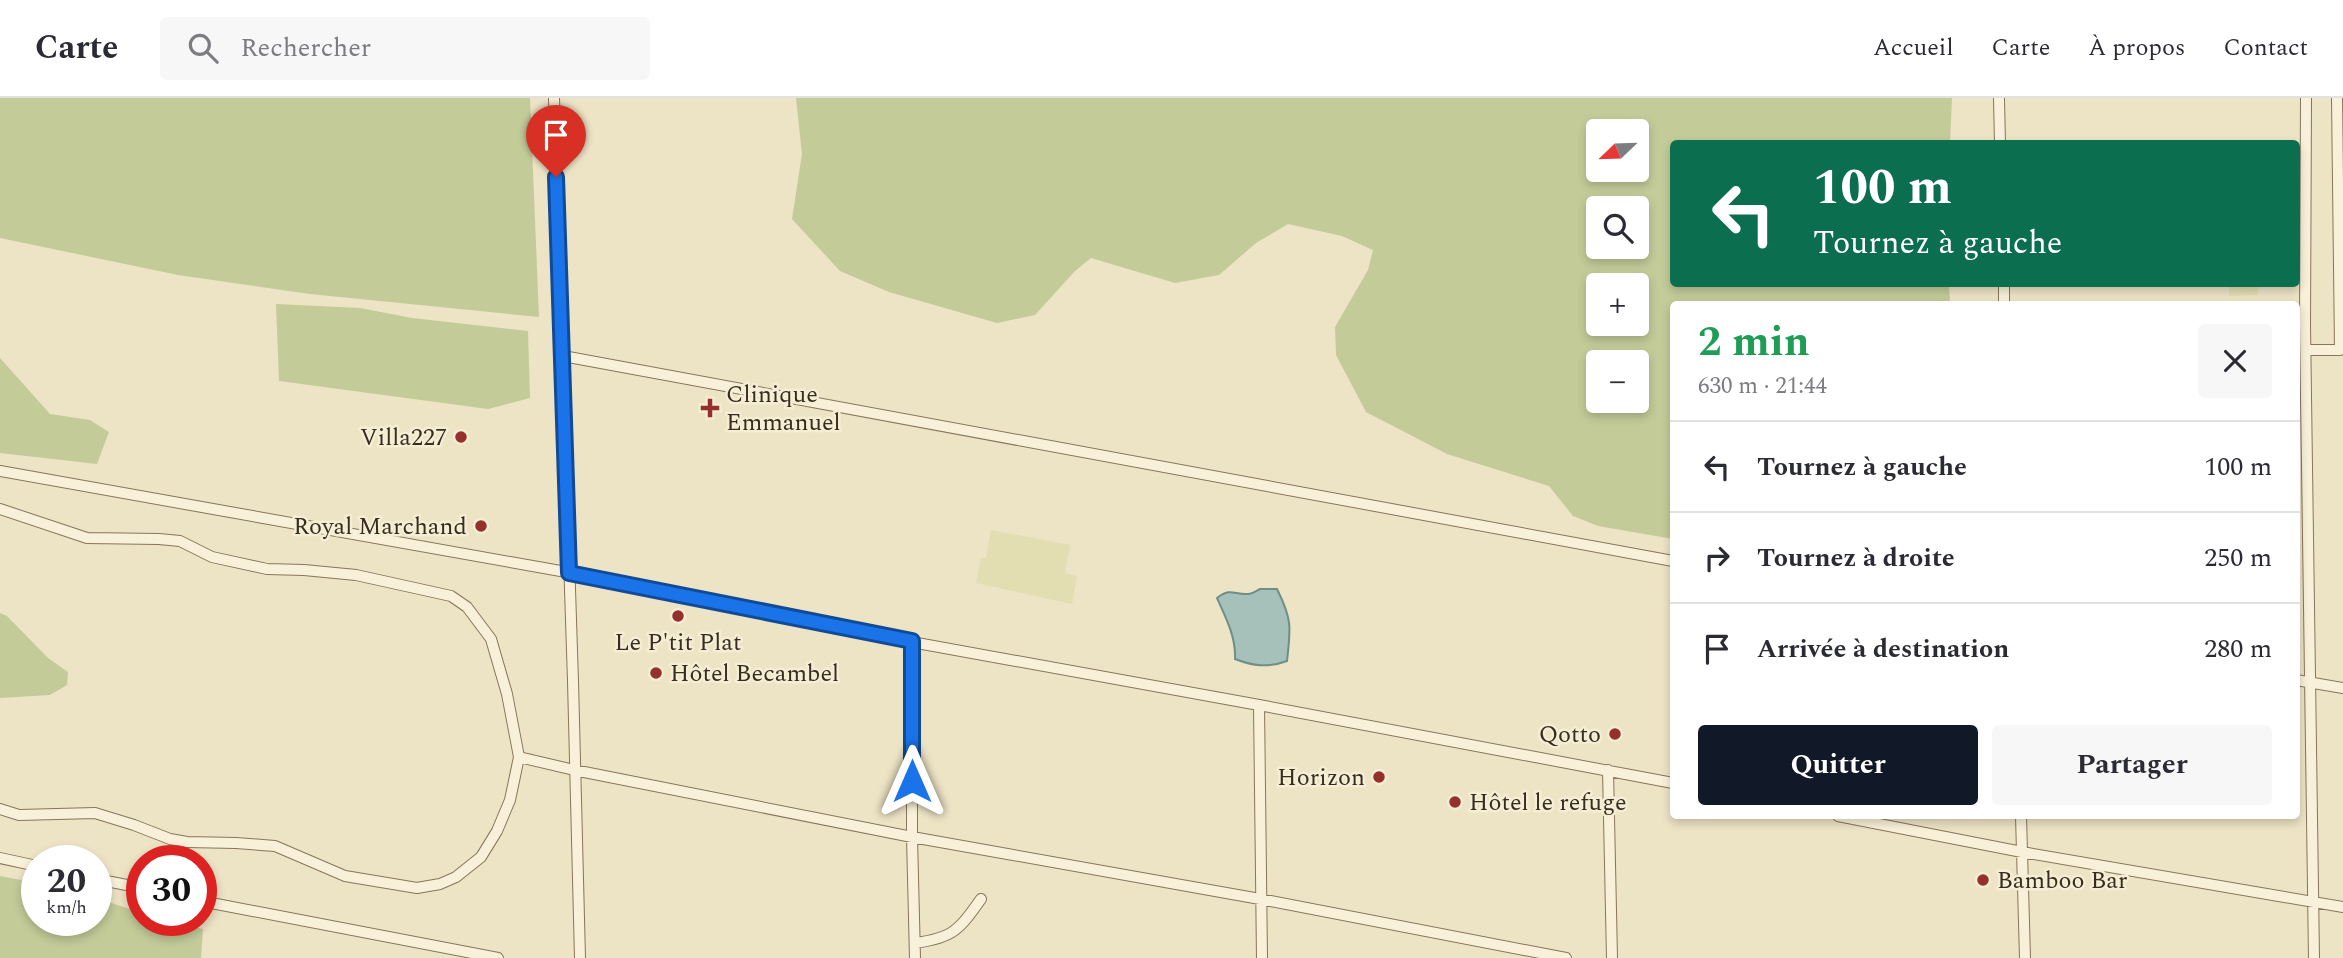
<!DOCTYPE html>
<html lang="fr">
<head>
<meta charset="utf-8">
<style>
	body { margin:0; font-family:Spectral,serif; background:#f7f7f7; color:#2b2b33; height:100vh; display:flex; flex-direction:column; font-size:26px; white-space:nowrap }
	* { box-sizing:border-box; margin:0 }
	p { font-size:23px; color:#7c7c81 }
	.icon { flex:none; width:38px; height:38px; fill:none; stroke:currentColor; stroke-width:2; stroke-linecap:round; stroke-linejoin:round }
	.map { position:relative; flex:1; overflow:hidden }
	.side { position:absolute; left:1670px; top:203px; width:630px; height:518px; display:flex; flex-direction:column; background:#fff; border-radius:7px; box-shadow:0 4px 10px #0003 }
	.side>* { flex:none }
	.top-card { position:absolute; left:1670px; top:42px; width:630px; height:147px; border-radius:7px; box-shadow:0 4px 10px #0003; background:#0b6e4f; color:#fff; overflow:hidden }
	.needle { width:46px; rotate:247deg }
	.tools { position:absolute; left:1586px; top:21px; display:grid; gap:14px }
	.tools a { display:grid; place-items:center; width:63px; height:63px; border-radius:7px; background:#fff; box-shadow:0 4px 10px #0003; font-size:35px }
	.speed { position:absolute; left:21px; top:747px; display:flex; gap:14px; font-size:35px; font-weight:700; text-align:center }
	.speed>* { display:grid; place-content:center; width:91px; height:91px; border-radius:50%; background:#fff; box-shadow:0 4px 10px #0003; line-height:1 }
	.speed small { font-size:18px; font-weight:400 }
	.speed .limit { border:10px solid #d22; background:#fff; color:#111 }
	.pin { position:absolute; display:grid; place-items:center; width:60px; height:60px; color:#fff; margin:-72px -30px; border-radius:50% 50% 50% 0; rotate:-45deg; box-shadow:0 0 7px #0007 }
	.pin .icon { rotate:45deg }
	.me { position:absolute; width:77px; margin:-38px; rotate:0deg; stroke-linejoin:round; filter:drop-shadow(0 0 5px #0008) }
	.turn { display:flex; align-items:center; gap:24px; height:147px; padding:0 28px; font-size:32px }
	.turn .icon { width:91px; height:91px; stroke-width:2.5 }
	.turn b { display:block; font-size:49px; line-height:60px }
	.round { display:grid; place-items:center; flex:none; width:74px; height:74px; border-radius:7px; background:#f7f7f7 }
	.headline { display:flex; align-items:center; justify-content:space-between; height:119px; padding:0 28px }
	h1 { font-size:42px; font-weight:700; line-height:52px; color:#1e9e55 }
	.action { display:flex; gap:14px; margin-top:auto; padding:14px 28px }
	.action a { flex:1; height:80px; border-radius:7px; background:#111827; color:#fff; font-size:28px; font-weight:700; line-height:80px; text-align:center }
	.action a+a { background:#f7f7f7; color:#2b2b33 }
	ul { padding:0; list-style:none }
	li { display:flex; align-items:center; gap:21px; height:91px; padding:0 28px; border-top:2px solid #e1e1e2 }
	li div { flex:1 }
	li b { display:block; font-size:26px }
	li em { font-style:normal }
	header { display:flex; align-items:center; gap:42px; box-sizing:border-box; height:98px; padding:0 35px; background:#fff; border-bottom:2px solid #e1e1e2 }
	header strong { font-size:33px }
	nav { display:flex; gap:38px; margin-inline-start:auto; font-size:24px }
	.search { width:490px; height:63px; background:#f7f7f7; display:flex; align-items:center; gap:18px; box-sizing:border-box; padding:0 24px; border-radius:7px; color:#7c7c81; font-size:26px }
	.map>svg:first-child { display:block }
	.farmland { fill:#e3ddb2 }
	.green { fill:#c3cb99; fill-rule:evenodd }
	.water { fill:#a6c1ba; stroke:#6d8f88; stroke-width:2 }
	.lines { fill:none; stroke-linecap:round; stroke-linejoin:round }
	.minor-casing { stroke:#88755b; stroke-width:12 }
	.minor { stroke:#f8f0d8; stroke-width:10 }
	.route-casing { stroke:#114b97; stroke-width:18 }
	.route { stroke:#1a73e8; stroke-width:12 }
	.poi-dot { fill:#96302c; stroke:#f5edd4; stroke-width:2.5 }
	.labels { text-anchor:middle; stroke-width:5; stroke-linejoin:round; paint-order:stroke }
	.poi-label { font-size:24px; fill:#382c1f; stroke:#f5edd4; text-anchor:start }
</style>
</head>
<body>
<header>
<strong>Carte</strong>
<div class="search"><svg class="icon" aria-label="search" viewBox="0 0 24 24"><circle cx="10" cy="10" r="6"/><path d="M15 15l6 6"/></svg>Rechercher</div>
<nav><a>Accueil</a><a>Carte</a><a>À propos</a><a>Contact</a></nav>
</header>
<div class="map">
<svg width="2343" height="860" viewBox="0 0 2343 860">
	<rect width="100%" height="100%" fill="#ede3c5"/>
	<path class="farmland" d="M2229,186h29v11l-29,1z
		M991,432l79,15 -5,28 12,3 -5,28 -96,-21 5,-25h5z"/>
	<path class="green" d="M0,0h530l9,219 -229,-23 -132,-19 -178,-37z
		M796,0h1156l-2,45 -277,1v140h276l1,20h-277v235l-75,-13 -25,-10 -24,-30 -102,-32 -81,-42 -30,-57 -1,-28 33,-57 5,-20 -31,-14 -54,-12 -32,19 -37,32 -44,8 -84,-25 -16,13 -40,44 -38,8 -108,-31 -49,-21 -48,-52 10,-65zM1636,33v39h-38v-39zM1636,110v39h-38v-39zM1636,187v39h-38v-39zM1636,264v39h-38v-39z
		M276,206l84,4 52,10 116,13 2,67 -42,11 -209,-28z
		M0,260l50,56 40,6 19,12 -12,32 -97,-11z
		M0,515l7,3 41,42 20,14 -1,13 -17,10 -50,3z
		M0,778l37,7v37h59v-22l46,15v7l24,1 37,8 -2,29h-201z"/>
	<path class="water" d="M1260,491h17c15,30 14,38 10,72 -19,7 -34,5 -52,-2 1,-22 -9,-41 -18,-61 14,-11 17,-3 31,-4 4,0 8,-3 12,-5z"/>
	<g class="lines">
		<defs>
			<path id="minor" d="M554,0l19,583 7,277
				M1999,0l1,46
				M2306,0l-1,228 9,632
				M2004,186v20
				M2306,252h34l-3,-252
				M563,258l1110,205
				M0,373l583,104 312,64 364,66 414,78
				M0,411l87,29 72,1 21,2 32,16 55,12 37,1 52,5 95,21 16,11 24,32 16,55 12,63 -9,43 -13,31 -16,26 -25,20 -16,7 -23,4 -72,-12 -70,-30 -39,-3 -49,-1 -17,-3 -36,-14 -39,-12 -76,2 -19,-6
				M912,543v196l3,121
				M2296,582l47,8
				M1259,607l3,253
				M519,659l55,13 338,67 348,62 306,59
				M1608,672l4,188
				M1838,718l184,36 321,55
				M2021,718l4,142
				M0,760l37,8
				M96,781l46,9
				M201,803l297,57
				M915,845c38,-5 44,-13 66,-44"/>
		</defs>
		<use href="#minor" class="minor-casing"/>
		<use href="#minor" class="minor"/>
	</g>
	<g class="lines">
		<defs>
			<path id="route" d="M556,79l13,396 343,68v140"/>
		</defs>
		<use href="#route" class="route-casing"/>
		<use href="#route" class="route"/>
	</g>
	<g class="poi-dot">
		<path d="M706.5 299.5h7v7h7v7h-7v7h-7v-7h-7v-7h7z"/>
		<circle cx="461" cy="339" r="7"/>
		<circle cx="481" cy="428" r="7"/>
		<circle cx="678" cy="518" r="7"/>
		<circle cx="656" cy="575" r="7"/>
		<circle cx="1615" cy="636" r="7"/>
		<circle cx="1379" cy="679" r="7"/>
		<circle cx="1455" cy="704" r="7"/>
		<circle cx="1983" cy="782" r="7"/>
	</g>
	<g class="labels">
		<g class="poi-label">
			<text x="726" y="304">Clinique<tspan x="726" dy="28">Emmanuel</tspan></text>
			<text x="447" y="347" text-anchor="end">Villa227</text>
			<text x="467" y="436" text-anchor="end">Royal Marchand</text>
			<text x="678" y="552" text-anchor="middle">Le P'tit Plat</text>
			<text x="670" y="583">Hôtel Becambel</text>
			<text x="1601" y="644" text-anchor="end">Qotto</text>
			<text x="1365" y="687" text-anchor="end">Horizon</text>
			<text x="1469" y="712">Hôtel le refuge</text>
			<text x="1997" y="790">Bamboo Bar</text>
		</g>
	</g>
</svg>
<div class="tools">
<a><svg class="needle" viewBox="-14 -14 28 28"><path d="M0-13l5 13h-10z" fill="#e53935"/><path d="M0 13l5-13h-10z" fill="#7c7c81"/></svg></a>
<a><svg class="icon" aria-label="search" viewBox="0 0 24 24"><circle cx="10" cy="10" r="6"/><path d="M15 15l6 6"/></svg></a>
<a>+</a>
<a>−</a>
</div>
<div class="speed"><div>20<small>km/h</small></div><div class="limit">30</div></div>
<div class="pin" style="left:556px;top:79px;background:#d93025"><svg class="icon" aria-label="arrive" viewBox="0 0 24 24"><path d="M6 21V4h12l-3 4 3 4H6"/></svg></div>
<svg class="me" style="left:912px;top:683px" viewBox="-20 -20 40 40"><path d="M0-17L14 15 0 8-14 15z" fill="#1a73e8" stroke="#fff" stroke-width="4"/></svg>
<div class="top-card">
<div class="turn"><svg class="icon" aria-label="left" viewBox="0 0 24 24"><path d="M17 20v-9H6M10 6l-5 5 5 5"/></svg><div><b>100 m</b>Tournez à gauche</div></div>
</div>
<section class="side">
<div class="headline"><div><h1>2 min</h1><p>630 m · 21:44</p></div><a class="round"><svg class="icon" aria-label="close" viewBox="0 0 24 24"><path d="M6 6l12 12M18 6L6 18"/></svg></a></div>
<ul>
<li><svg class="icon" aria-label="left" viewBox="0 0 24 24"><path d="M17 20v-9H6M10 6l-5 5 5 5"/></svg><div><b>Tournez à gauche</b></div><em>100 m</em></li>
<li><svg class="icon" aria-label="right" viewBox="0 0 24 24"><path d="M7 20v-9h11M14 6l5 5-5 5"/></svg><div><b>Tournez à droite</b></div><em>250 m</em></li>
<li><svg class="icon" aria-label="arrive" viewBox="0 0 24 24"><path d="M6 21V4h12l-3 4 3 4H6"/></svg><div><b>Arrivée à destination</b></div><em>280 m</em></li>
</ul>
<div class="action"><a>Quitter</a><a>Partager</a></div>
</section>
</div>
</body>
</html>
